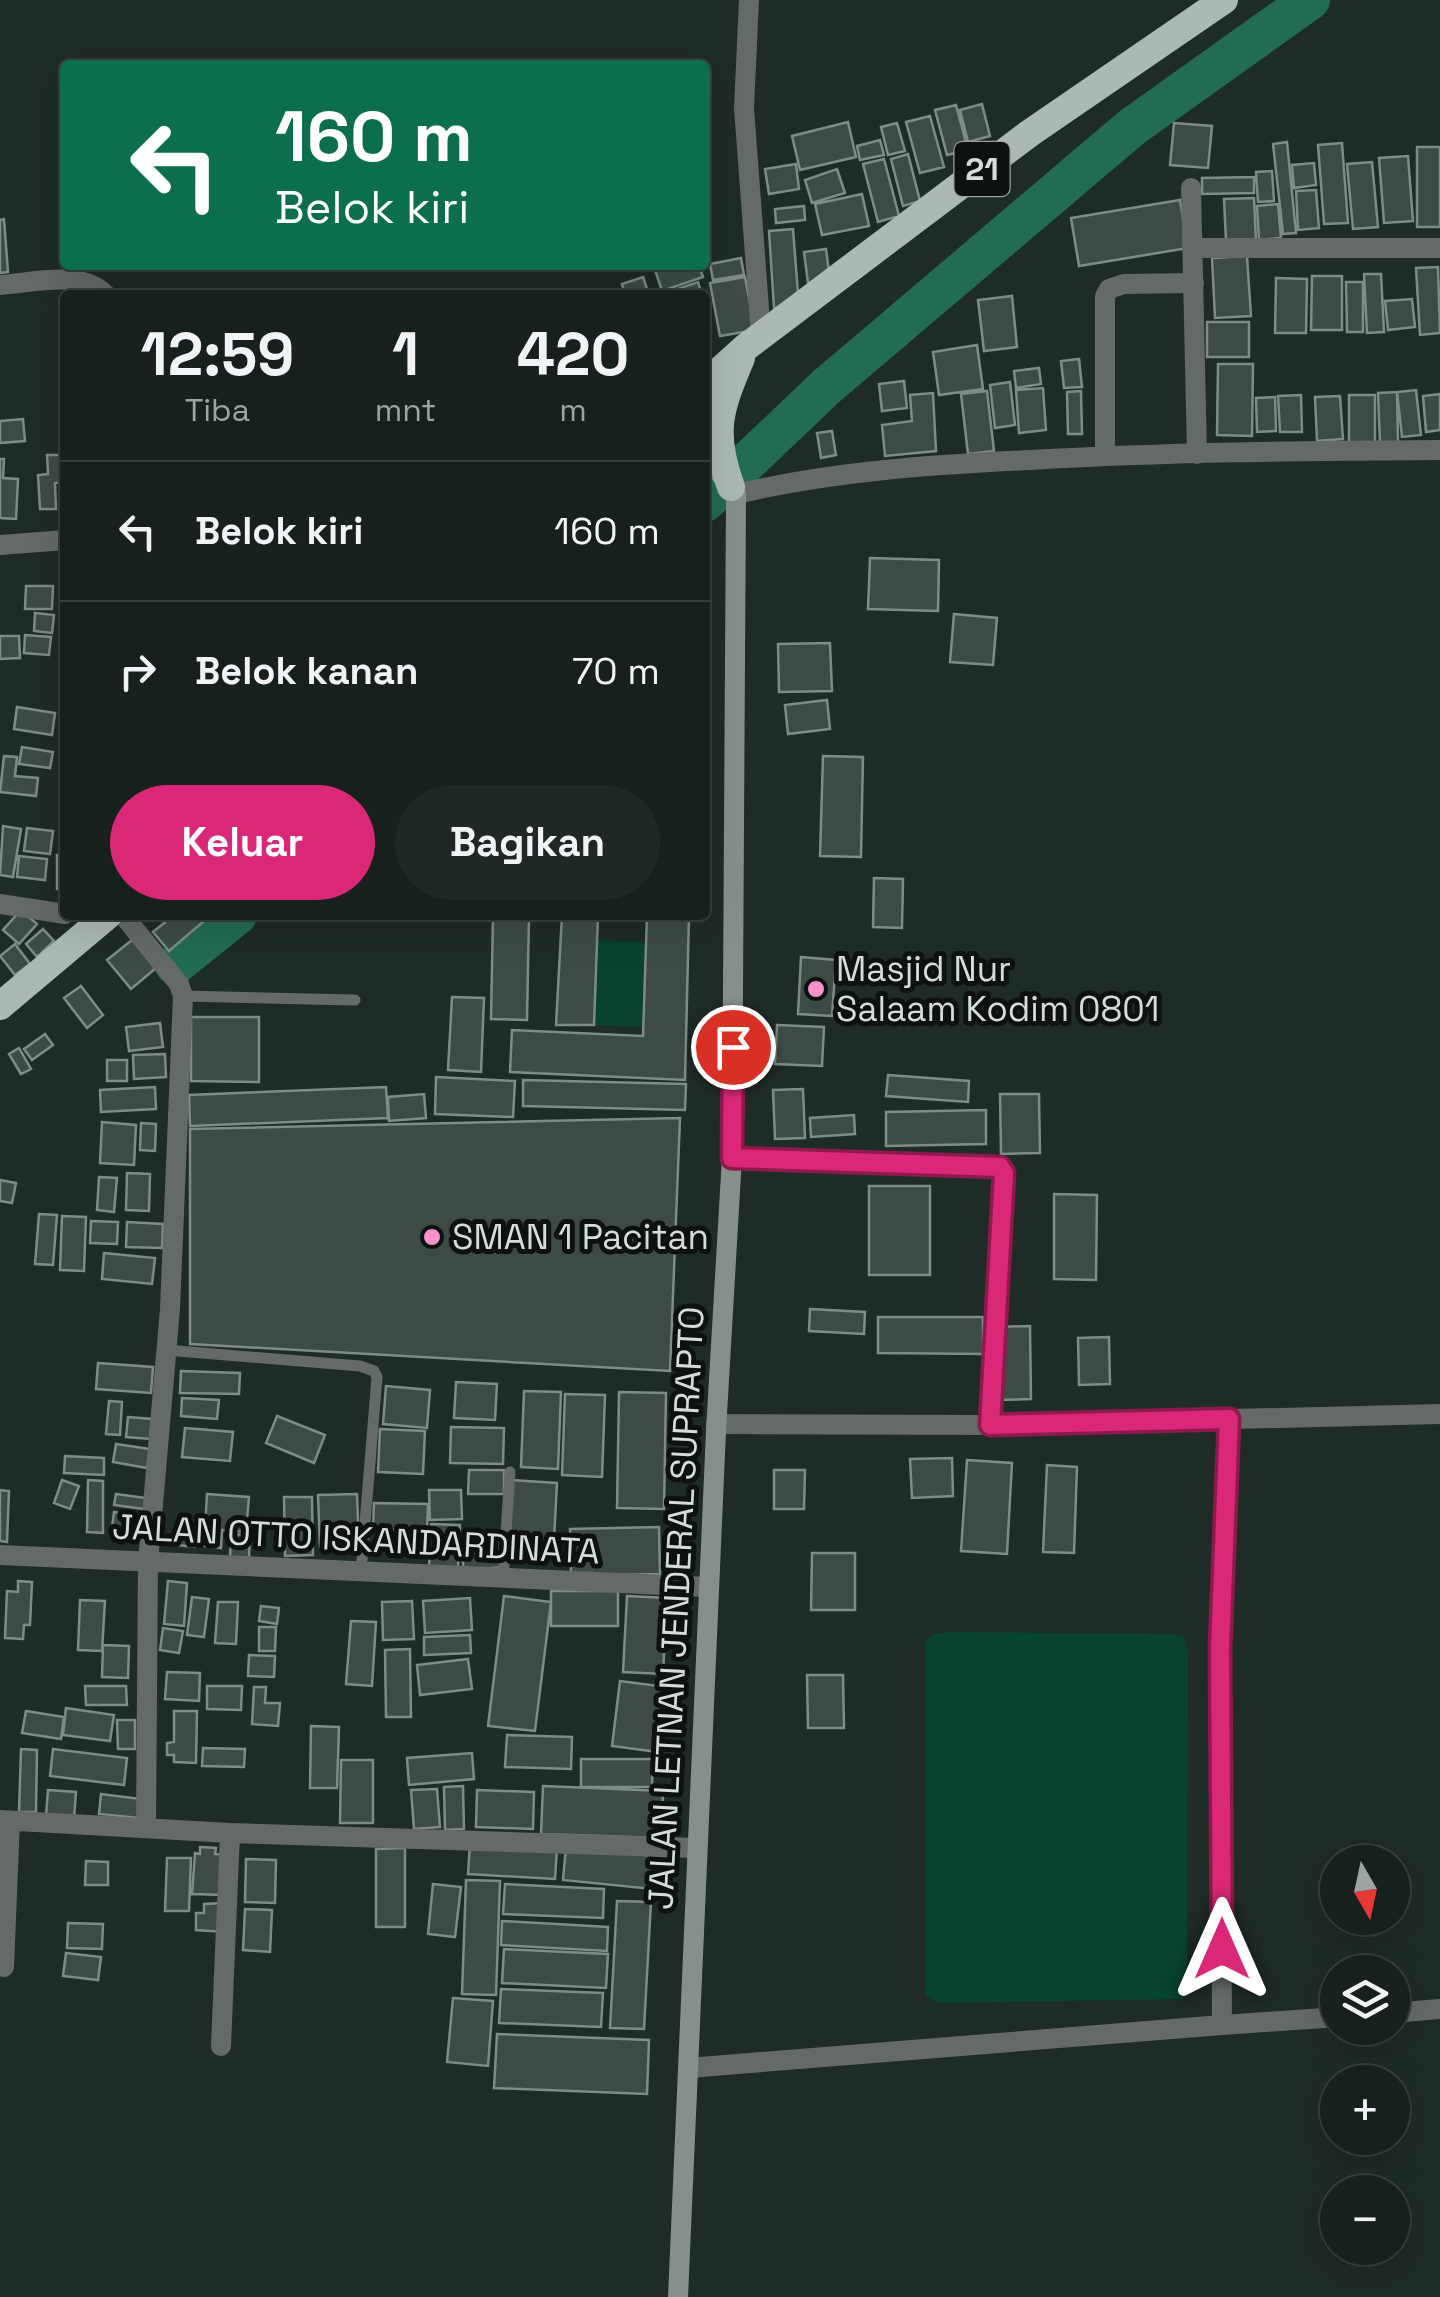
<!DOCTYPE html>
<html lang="id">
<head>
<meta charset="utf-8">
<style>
	body { margin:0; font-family:"Space Grotesk",sans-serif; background:#202825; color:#f1f3f6; height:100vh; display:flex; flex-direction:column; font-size:38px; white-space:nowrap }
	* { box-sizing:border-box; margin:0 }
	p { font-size:32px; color:#9ea3a3 }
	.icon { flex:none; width:55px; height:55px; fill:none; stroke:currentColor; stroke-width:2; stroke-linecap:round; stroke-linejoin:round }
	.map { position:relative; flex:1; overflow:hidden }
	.drawer { position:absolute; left:60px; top:290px; width:650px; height:630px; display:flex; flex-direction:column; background:#17201c; border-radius:10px; box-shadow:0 10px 40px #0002,0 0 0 2px #363e3b }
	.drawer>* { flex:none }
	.banner { position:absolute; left:60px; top:60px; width:650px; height:210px; border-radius:10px; box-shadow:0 10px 40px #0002,0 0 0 2px #363e3b; background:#0b6e4f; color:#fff; overflow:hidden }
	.needle { width:65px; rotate:171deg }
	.tools { position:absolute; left:1320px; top:1845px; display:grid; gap:20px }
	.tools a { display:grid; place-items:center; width:90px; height:90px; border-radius:50%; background:#17201c; box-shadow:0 10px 40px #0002,0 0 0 2px #363e3b; font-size:50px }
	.pin { position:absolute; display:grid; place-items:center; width:85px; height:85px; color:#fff; margin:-42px; border:5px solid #fff; border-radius:50%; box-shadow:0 2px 10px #0007 }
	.me { position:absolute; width:110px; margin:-55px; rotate:0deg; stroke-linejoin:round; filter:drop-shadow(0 0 8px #0008) }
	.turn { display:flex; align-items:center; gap:35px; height:210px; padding:0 50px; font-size:45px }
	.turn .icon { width:130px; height:130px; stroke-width:2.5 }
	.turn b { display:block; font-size:70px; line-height:85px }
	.eta { display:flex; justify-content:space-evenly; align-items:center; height:170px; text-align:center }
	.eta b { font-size:60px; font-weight:600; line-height:70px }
	.primary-button { display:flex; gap:20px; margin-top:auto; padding:20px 50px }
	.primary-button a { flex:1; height:115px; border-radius:60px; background:#db2777; color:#fff; font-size:40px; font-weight:600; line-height:115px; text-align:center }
	.primary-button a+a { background:#202825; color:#f1f3f6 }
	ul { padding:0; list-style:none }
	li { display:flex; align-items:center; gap:30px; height:140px; padding:0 50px; border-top:2px solid #363e3b }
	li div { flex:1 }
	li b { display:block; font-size:38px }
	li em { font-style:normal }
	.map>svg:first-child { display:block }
	.green { fill:#084330 }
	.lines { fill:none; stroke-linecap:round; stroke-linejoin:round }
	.river { stroke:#226c52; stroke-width:40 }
	.building { fill:#3e4b45; stroke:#7e8c85; stroke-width:2.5 }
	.service { stroke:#646a67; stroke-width:11 }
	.minor { stroke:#646a67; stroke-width:20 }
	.tertiary { stroke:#646a67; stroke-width:20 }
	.secondary { stroke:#868f8b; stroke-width:20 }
	.trunk { stroke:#acb9b2; stroke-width:28 }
	.route-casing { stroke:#8e194d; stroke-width:25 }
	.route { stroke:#db2777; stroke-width:18 }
	.poi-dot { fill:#f890cb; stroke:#0d1210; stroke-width:4 }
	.labels { text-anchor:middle; stroke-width:10; stroke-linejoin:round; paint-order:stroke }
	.shield { fill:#0d1210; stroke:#99a09d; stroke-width:2.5 }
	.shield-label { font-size:32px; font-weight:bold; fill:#d5ddd9 }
	.poi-label { font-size:35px; fill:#d5ddd9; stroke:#0d1210; text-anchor:start }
	.street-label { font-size:35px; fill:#d5ddd9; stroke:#0d1210 }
</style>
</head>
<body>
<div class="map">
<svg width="1440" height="2297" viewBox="0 0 1440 2297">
	<rect width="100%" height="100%" fill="#1f2b26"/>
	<path class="green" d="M597,940l49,2 -3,85 -49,-2z
		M952,1632l219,2 13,3 4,15 -1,331 -5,16 -245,4 -11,-7 -1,-354 8,-8z"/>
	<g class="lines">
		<path class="river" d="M705,502l122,-116 305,-259 178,-127
			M175,965l62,-50"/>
	</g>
	<path class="building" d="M982,104l8,32 -22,6 -8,-32z
		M956,105l12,45 -21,5 -12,-45z
		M930,116l14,51 -24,6 -14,-51z
		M848,122l8,35 -56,13 -8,-34z
		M897,123l8,28 -17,4 -7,-28z
		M1174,123l38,3 -4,42 -38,-3z
		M880,140l4,15 -24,5 -3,-14z
		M1287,142l9,91 -13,1 -10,-90z
		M1342,143l6,80 -24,1 -6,-79z
		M1417,147h23v80h-23z
		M908,154l12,47 -17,5 -12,-47z
		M1408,156l5,65 -29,2 -5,-65z
		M884,159l15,57 -21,6 -15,-58z
		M1372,162l6,65 -25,2 -6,-65z
		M1314,163l2,22 -22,3 -2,-23z
		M796,164l3,25 -30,5 -4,-25z
		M837,169l8,24 -33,10 -7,-23z
		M1272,171l2,30 -16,1 -2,-30z
		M1254,177v16l-52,1v-16z
		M1316,190l3,38 -21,2 -2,-39z
		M862,194l7,32 -47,9 -7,-31z
		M1254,198l2,42 -30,1 -2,-42z
		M1180,200l8,48 -109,18 -8,-48z
		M1278,204l3,34 -22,2 -2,-34z
		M804,206l1,14 -29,3 -1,-14z
		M4,219l4,53 -8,1v-53z
		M793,229l6,77 -25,2 -5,-77z
		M826,249l4,31 -22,3 -4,-31z
		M1247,256l4,60 -36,2 -3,-60z
		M741,258l3,17 -31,5 -3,-16z
		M669,265h30l4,12 -41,14 -7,-21z
		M1438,267l2,66 -20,2 -4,-67z
		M1364,274h17l3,58 -17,1z
		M1312,276h30v54h-31z
		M643,277l6,18h-24l-3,-11z
		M745,277l10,53 -35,6 -10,-53z
		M1276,278l31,1 -1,54h-31z
		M698,282l4,13h-38l-1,-1z
		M1346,282h17v50h-16z
		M1012,296l5,51 -33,4 -6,-51z
		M1412,299l3,28 -27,3 -3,-29z
		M1207,322h42v35h-42z
		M977,345l6,44 -44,6 -6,-43z
		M1079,359l3,28 -18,1 -3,-27z
		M1218,364h35l-1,72 -35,-1z
		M1039,368l2,16 -25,4 -2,-17z
		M904,381l3,27 -25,3 -3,-27z
		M1010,382l5,43 -20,3 -5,-43z
		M1043,388l3,42 -27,3 -3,-43z
		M1416,390l5,45 -19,2 -5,-45z
		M987,391l7,60 -26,3 -7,-60z
		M1081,391l1,43h-14l-1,-42z
		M1397,392l1,50 -18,1 -2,-50z
		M933,393l3,58 -51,5 -3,-31 30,-4 -2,-26z
		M1440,394v36l-14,2 -3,-36z
		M1301,395l1,37h-22l-2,-36z
		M1349,395h26v49h-26z
		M1340,396l3,43 -26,2 -2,-44z
		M1275,397l1,34 -19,1 -1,-34z
		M23,419l2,22 -25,2v-22z
		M832,431l4,24 -15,3 -4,-25z
		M47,455h15l1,27 -8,1 1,26h-16l-2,-34 10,-1z
		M0,459h4l-1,19 15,1 -2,40 -16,-1z
		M870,558l69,2 -1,51 -70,-2z
		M26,586h27l-1,23h-27z
		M35,613l19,2 -2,18 -18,-2z
		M954,614l43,4 -4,47 -43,-3z
		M25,635l26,2 -2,18 -25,-2z
		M0,636h19l1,22 -20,1z
		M830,643l2,48 -53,1 -1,-48z
		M827,700l3,29 -42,5 -3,-29z
		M17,707l38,6 -3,22 -38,-6z
		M22,747l31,5 -3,16 -31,-4z
		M4,756l13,1 -2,19 23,2 -2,18 -36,-4z
		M823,756l40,1 -2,100 -41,-1z
		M3,826l18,3 -8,48 -13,-2z
		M27,828l26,3 -3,23 -26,-3z
		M57,855h8v34h-8z
		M19,856l28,3 -2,21 -28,-3z
		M874,878l29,1 -1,49 -29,-1z
		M21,910l16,14 -18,20 -16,-14z
		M174,915h37l-42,36 -16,-19z
		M493,915h36l-2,105 -36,-1z
		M562,915h36l-4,110h-38z
		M647,915h42l-4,165 -175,-8 2,-42 131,6z
		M43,929l11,12 -17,16 -11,-13z
		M132,940l24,28 -25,21 -24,-29z
		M15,944l15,20 -15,11 -15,-19z
		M801,957l35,3 -4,56 -34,-2z
		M81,986l22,29 -16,13 -23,-30z
		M452,997l32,1 -3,74 -33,-2z
		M191,1017h68v65l-68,-1z
		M160,1023l3,24 -34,4 -3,-24z
		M777,1025l47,2 -2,39 -47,-2z
		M45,1034l8,11 -21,15 -8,-11z
		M19,1048l12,21 -10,5 -12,-20z
		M165,1054l1,23 -32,2 -1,-24z
		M107,1060h20v21h-20z
		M888,1075l81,6 -1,21 -82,-6z
		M436,1077l79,4 -2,36 -78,-3z
		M523,1080l163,4 -1,26 -162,-4z
		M155,1087l1,22 -55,3 -1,-22z
		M386,1087l2,31 -198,8 -1,-31z
		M803,1089l2,49 -30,1 -2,-49z
		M424,1094l2,24 -37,3 -1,-24z
		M1000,1094h39l1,59 -39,1z
		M986,1110v34l-100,2v-34z
		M854,1115l1,19 -44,3 -1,-19z
		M680,1118l-10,253 -480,-27v-215z
		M102,1122l34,3 -2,40 -34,-2z
		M141,1123l15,1 -1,27 -15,-1z
		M127,1173l23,1 -1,37 -23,-1z
		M99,1177l18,1 -3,34 -17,-2z
		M0,1180l16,3 -4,20 -12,-2z
		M869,1186h61v89h-61z
		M1054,1194l43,1 -1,85 -42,-1z
		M39,1214l18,1 -4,50 -18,-1z
		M62,1216l24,1 -2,54 -24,-1z
		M91,1221l27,1 -1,22 -27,-1z
		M127,1222l36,2 -1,24 -36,-1z
		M104,1253l51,5 -3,26 -50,-5z
		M810,1309l55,3 -1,22 -55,-3z
		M878,1317h105v37l-105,-1z
		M1030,1326l1,73 -34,1 -1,-73z
		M1109,1337l1,47 -31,1 -1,-47z
		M98,1363l55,4 -2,26 -55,-4z
		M181,1371l59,2 -1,21 -59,-1z
		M456,1382l41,2 -2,36 -41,-2z
		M386,1386l44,4 -3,38 -44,-4z
		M524,1391l37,1 -3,77 -37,-2z
		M619,1392l47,1 -2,116 -47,-1z
		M565,1394l40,1 -3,82 -40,-2z
		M182,1398l37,2 -2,19 -36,-3z
		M109,1401l13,1 -2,33 -14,-1z
		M277,1416l48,19 -11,28 -48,-20z
		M128,1417l24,2 -2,20 -24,-2z
		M451,1427l53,1 -1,36 -53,-1z
		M185,1428l48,4 -3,29 -48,-4z
		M380,1429l45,2 -2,43 -45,-2z
		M116,1444l34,5 -3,19 -34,-6z
		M65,1456l39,2v17l-40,-2z
		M952,1458l1,38 -41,2 -2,-39z
		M967,1460l45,3 -5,91 -46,-3z
		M1047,1465l30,2 -3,86 -31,-1z
		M469,1470h35v24h-36z
		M774,1470h31l-1,39h-30z
		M62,1480l17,6 -9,23 -16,-6z
		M88,1480l15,1v52l-16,-1z
		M511,1480l46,3 -3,57 -46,-2z
		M0,1490l9,1 -2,51 -7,-1z
		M429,1490h32l1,29 -32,1z
		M116,1494l30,4 -2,11 -30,-4z
		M207,1494l42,3 -3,35 -24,-2 -1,18 -17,-2z
		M357,1494l2,52 -39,1 -2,-52z
		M284,1497h28l1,58 -28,1z
		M374,1503l54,1 -1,27 -54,-2z
		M114,1512l26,4 -4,24 -25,-4z
		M179,1518l20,3 -4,26 -19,-2z
		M431,1524l29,1 -2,43 -29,-1z
		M659,1527l1,47 -89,2 -1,-47z
		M231,1534l19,1 -1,23 -19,-1z
		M498,1537l4,30 -38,4 -4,-30z
		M812,1553h43v57h-44z
		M18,1581l14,1 -2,43h-6l-1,14 -18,-1 2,-47 11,1z
		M168,1581l19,2 -3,43 -20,-2z
		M551,1591h67v35h-67z
		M504,1596l47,6 -16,129 -47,-5z
		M627,1596l40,2 -4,76 -40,-2z
		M192,1597l17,2 -5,38 -17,-2z
		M470,1598l2,32 -47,3 -2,-32z
		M80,1600l25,1 -3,50 -24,-1z
		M412,1601l2,38 -31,1 -1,-38z
		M218,1602h20l-2,42 -21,-1z
		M261,1606l18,2 -2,16 -18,-3z
		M351,1621l25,1 -4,64 -26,-2z
		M259,1627h17l-1,24h-16z
		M163,1628l20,3 -4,22 -19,-3z
		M470,1635l1,18 -47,2v-18z
		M103,1645l26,1 -1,32 -26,-1z
		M410,1649l1,68h-25l-1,-67z
		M249,1655l26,1 -1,21 -26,-1z
		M468,1659l4,30 -52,6 -3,-30z
		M167,1672l33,1 -1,28 -34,-2z
		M807,1675h36l1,53h-36z
		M620,1681l46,6 -8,65 -46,-6z
		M85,1686h41l1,19h-41z
		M207,1686h35l-1,24 -34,-1z
		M254,1687h12l-1,16h15l-2,23 -26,-2z
		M66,1708l48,7 -4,26 -47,-6z
		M26,1711l38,6 -3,22 -39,-6z
		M174,1711h23l-1,52 -22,-1v-7h-7v-12l7,-1z
		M117,1720h18v29h-17z
		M311,1726l28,1 -2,61h-27z
		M507,1735l65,2 -1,32 -66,-2z
		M203,1748l42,1 -1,18 -42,-1z
		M21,1749l16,1 -1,62h-17z
		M53,1749l74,9 -3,27 -74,-9z
		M472,1753l2,26 -65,6 -2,-27z
		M581,1759h72l-1,28h-71z
		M341,1760h32v63h-33z
		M463,1786l1,43 -19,1 -1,-43z
		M543,1786l120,5 -1,47 -121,-4z
		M437,1789l3,38 -26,2 -3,-39z
		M48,1790l28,2 -2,26 -28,-2z
		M477,1790l57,2 -1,37 -57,-2z
		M101,1794l40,5 -2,19 -40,-4z
		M470,1844l87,5 -2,30 -87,-5z
		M200,1847l16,1 -1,6 10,1 -2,40 -31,-1 3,-41 5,1z
		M566,1847l99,10 -3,33 -99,-10z
		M405,1848v79h-29v-78z
		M167,1858h24l-2,53h-24z
		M246,1859l30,1 -1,43 -30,-1z
		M86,1861l22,1v23h-23z
		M466,1880l34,1 -4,114 -34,-1z
		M433,1884l28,3 -6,50 -27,-3z
		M505,1884l99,5 -1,29 -100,-4z
		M617,1901l34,1 -7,127 -34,-1z
		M223,1903l1,29 -28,-2v-17h8v-9z
		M245,1909l27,1 -2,42 -27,-2z
		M502,1921l106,6 -1,24 -106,-6z
		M68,1923l35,1 -1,25 -35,-1z
		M504,1949l104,5 -2,34 -104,-5z
		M66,1953l35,4 -3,23 -35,-4z
		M501,1989l102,4 -2,34 -102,-4z
		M453,1998l40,3 -5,65 -41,-4z
		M497,2034l152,6 -2,54 -153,-6z"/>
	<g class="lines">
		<path class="service" d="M183,996l172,4
			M732,1157l268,10 4,6 -14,252
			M166,1350l194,16 14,5 3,6 -16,195
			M503,1578l7,-106"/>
		<path class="minor" d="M749,0l-5,108 17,227
			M1191,188l6,266
			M1193,248h247
			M0,285c32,-2 82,-16 106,10
			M1105,456v-160l4,-7 15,-5 70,-1
			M0,904l65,10
			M123,915l56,69 4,12 -13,313 -22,253 -2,265
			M716,1424l274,1 450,-11
			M0,1555l709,32
			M0,1820l230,13 467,15
			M4,1967l6,-146
			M1392,2013l48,-4
			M1222,2025l116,-8
			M221,2046l9,-213
			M688,2068l534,-43 -2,-377 9,-229"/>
		<path class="tertiary" d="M736,494c99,-23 193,-29 294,-34 137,-8 273,-9 410,-10
			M0,545l65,-5"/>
		<path class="secondary" d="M678,2297l38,-866 16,-274 4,-663 -31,-40"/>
		<path class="trunk" d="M705,384l41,-37 284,-214 194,-133
			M731,487c-20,-55 -12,-77 10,-129
			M0,1006l108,-91"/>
	</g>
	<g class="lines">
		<defs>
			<path id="route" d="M733,1047l-1,111 268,9 4,6 -14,252 239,-6 -9,229 2,301"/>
		</defs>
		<use href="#route" class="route-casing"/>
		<use href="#route" class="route"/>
	</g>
	<g class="poi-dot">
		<circle cx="816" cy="989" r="10"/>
		<circle cx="432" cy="1237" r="10"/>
	</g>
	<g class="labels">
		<rect class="shield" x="954.5" y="142" width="55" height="54" rx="8"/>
		<g class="shield-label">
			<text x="982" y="180">21</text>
		</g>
		<g class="poi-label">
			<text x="836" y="981">Masjid Nur<tspan x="836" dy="40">Salaam Kodim 0801</tspan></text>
			<text x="452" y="1249">SMAN 1 Pacitan</text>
		</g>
		<g class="street-label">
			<text transform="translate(356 1539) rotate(3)" y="12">JALAN OTTO ISKANDARDINATA</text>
			<text transform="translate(676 1608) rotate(-87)" y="12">JALAN LETNAN JENDERAL SUPRAPTO</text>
		</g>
	</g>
</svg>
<div class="tools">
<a><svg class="needle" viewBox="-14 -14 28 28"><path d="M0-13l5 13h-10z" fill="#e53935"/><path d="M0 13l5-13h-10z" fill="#9ea3a3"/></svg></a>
<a><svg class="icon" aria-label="layers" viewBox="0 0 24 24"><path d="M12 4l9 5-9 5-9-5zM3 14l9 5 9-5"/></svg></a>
<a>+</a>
<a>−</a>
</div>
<div class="pin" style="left:733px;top:1047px;background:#d93025"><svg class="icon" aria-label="arrive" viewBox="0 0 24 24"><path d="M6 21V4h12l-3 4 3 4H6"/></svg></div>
<svg class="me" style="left:1222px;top:1949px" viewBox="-20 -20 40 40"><path d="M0-17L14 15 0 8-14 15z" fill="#db2777" stroke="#fff" stroke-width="4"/></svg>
<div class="banner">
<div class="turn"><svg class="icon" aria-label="left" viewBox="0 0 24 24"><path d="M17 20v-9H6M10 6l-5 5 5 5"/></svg><div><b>160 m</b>Belok kiri</div></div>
</div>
<section class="drawer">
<div class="eta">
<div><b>12:59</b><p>Tiba</p></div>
<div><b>1</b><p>mnt</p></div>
<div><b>420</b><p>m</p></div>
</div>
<ul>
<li><svg class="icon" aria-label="left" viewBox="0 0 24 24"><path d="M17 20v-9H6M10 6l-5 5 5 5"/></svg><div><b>Belok kiri</b></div><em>160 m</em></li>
<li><svg class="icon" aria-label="right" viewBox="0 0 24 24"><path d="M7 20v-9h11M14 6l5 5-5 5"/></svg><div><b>Belok kanan</b></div><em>70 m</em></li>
</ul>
<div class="primary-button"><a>Keluar</a><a>Bagikan</a></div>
</section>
</div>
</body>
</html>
